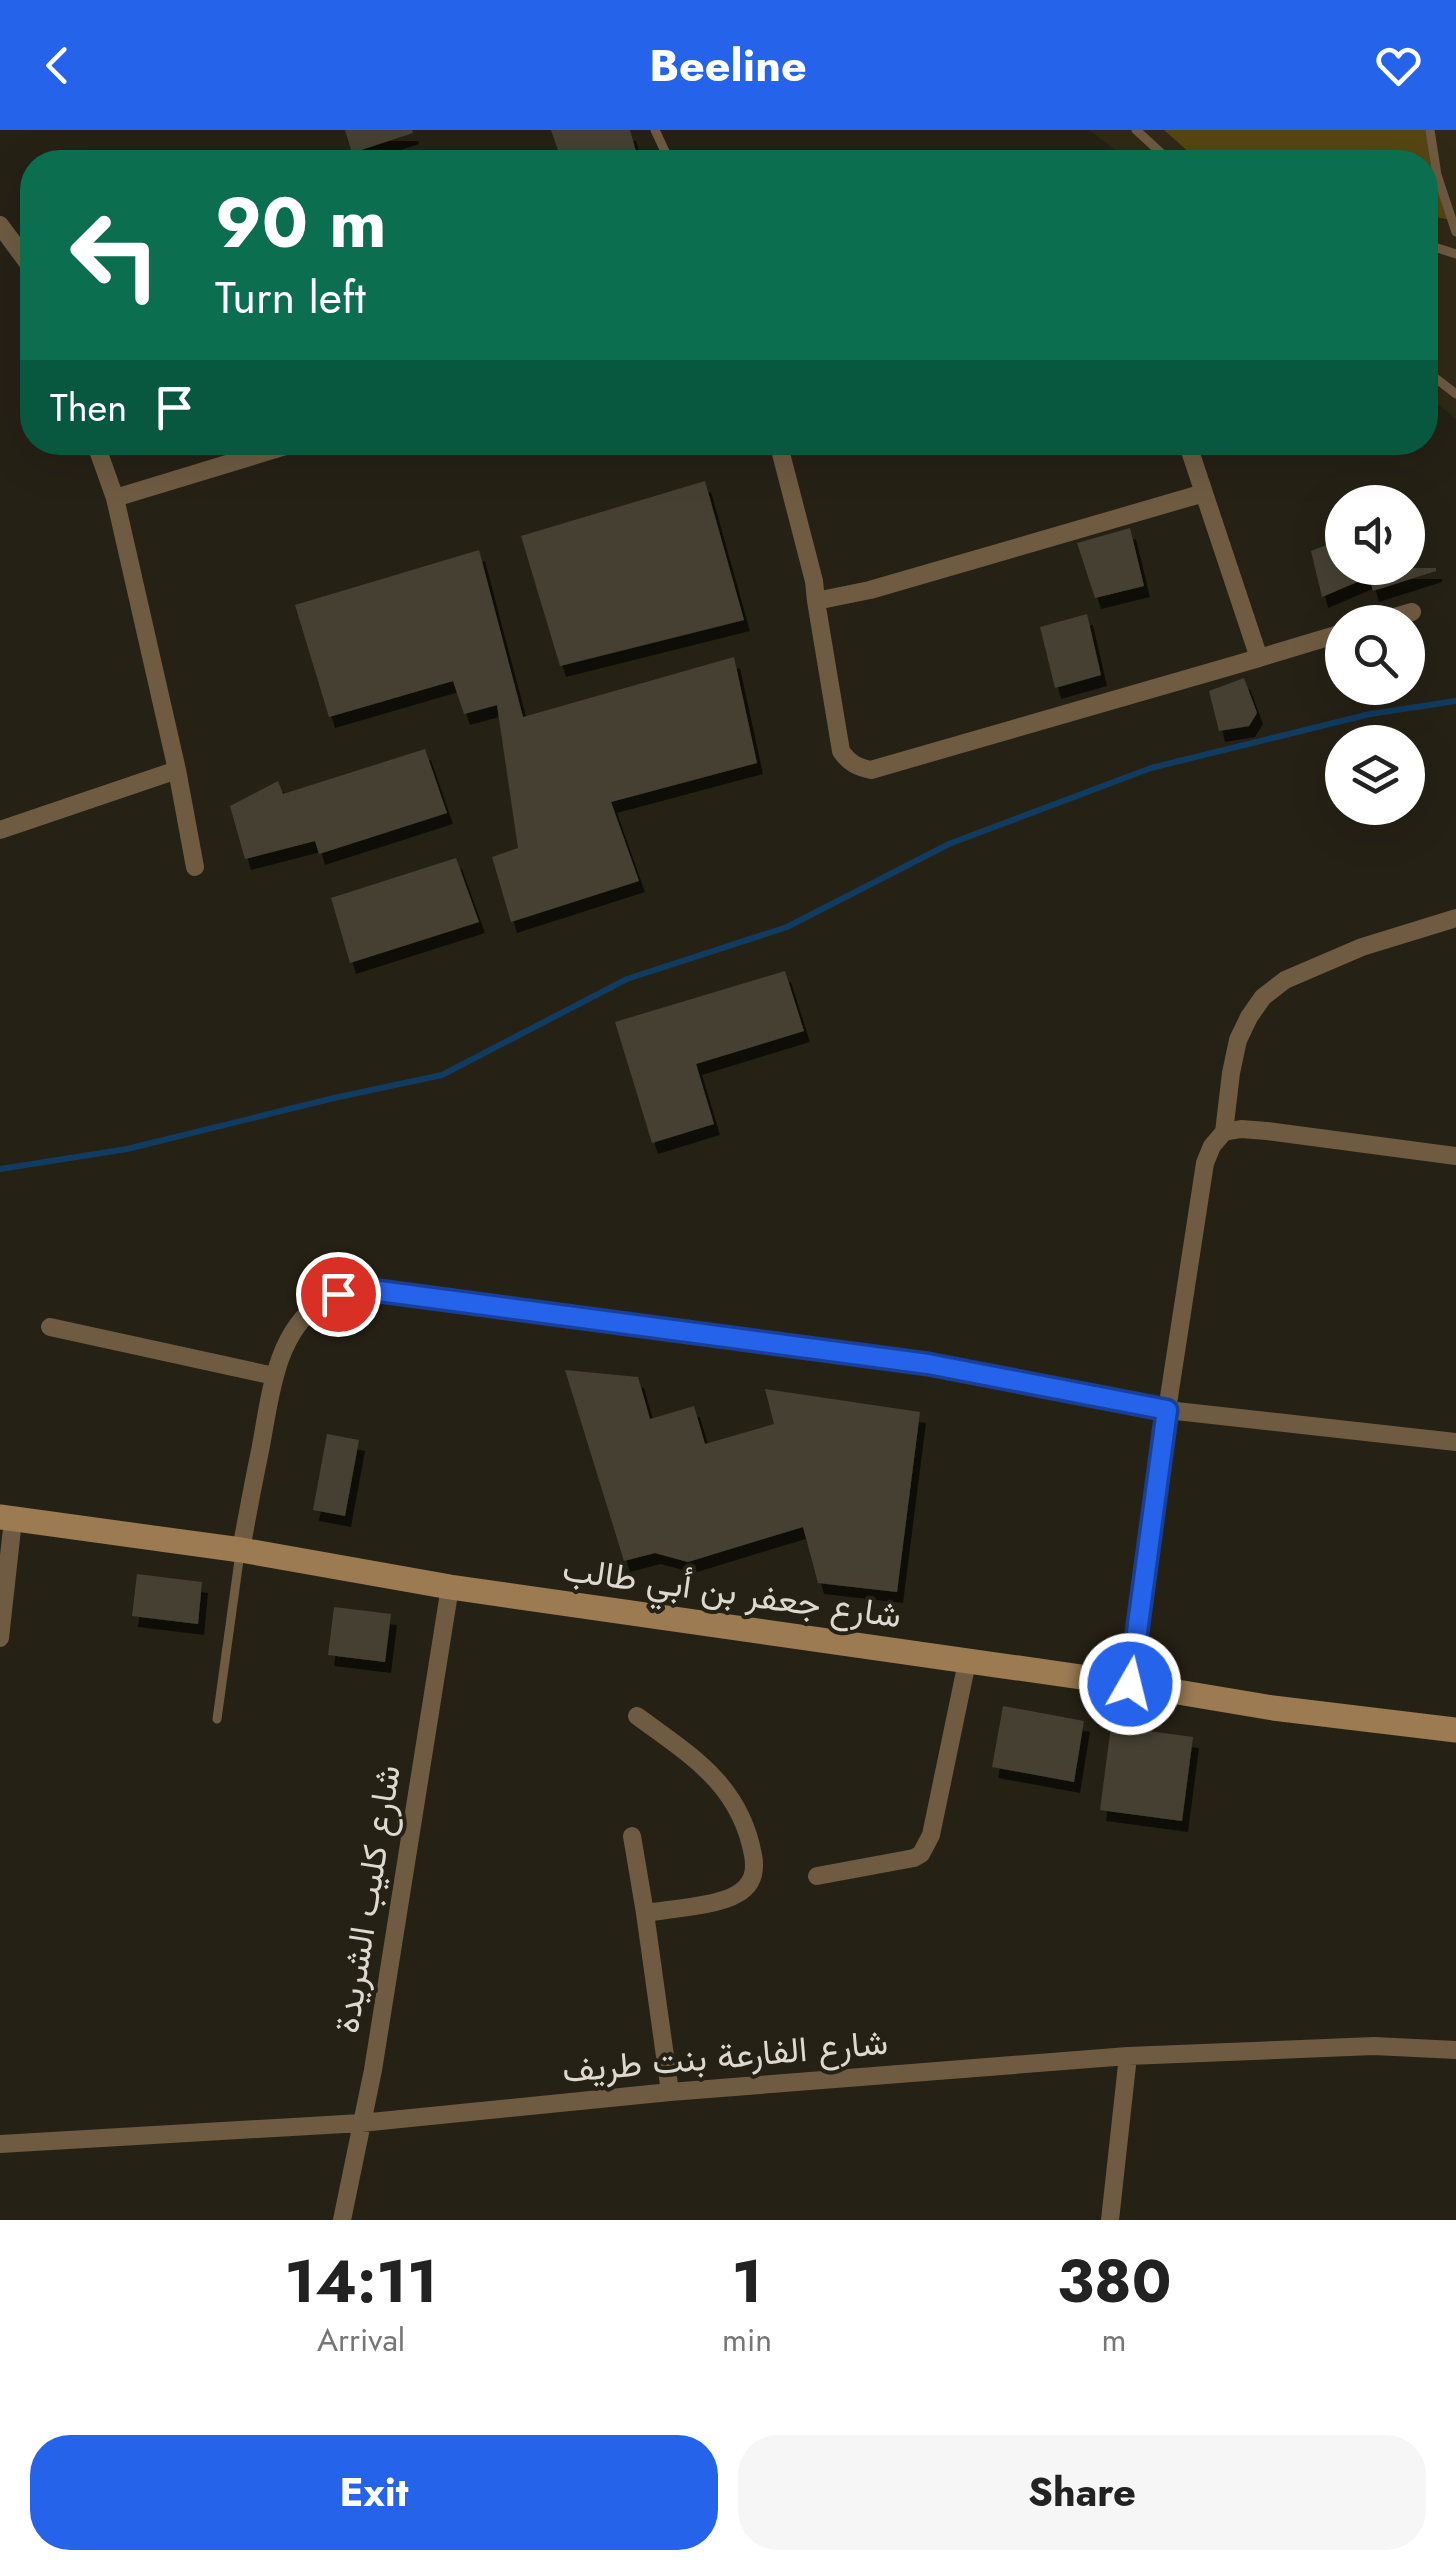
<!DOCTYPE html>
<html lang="en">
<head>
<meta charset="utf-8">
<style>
	body { margin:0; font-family:Jost,Vazirmatn,sans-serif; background:#f6f6f6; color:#222; height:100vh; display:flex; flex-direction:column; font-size:38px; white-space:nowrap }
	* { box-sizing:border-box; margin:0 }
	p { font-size:32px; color:#767676 }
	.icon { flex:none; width:55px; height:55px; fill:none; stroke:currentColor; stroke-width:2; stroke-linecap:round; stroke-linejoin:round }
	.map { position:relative; height:2090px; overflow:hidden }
	.details { display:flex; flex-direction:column; background:#fff; flex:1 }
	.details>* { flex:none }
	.guide { position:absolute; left:20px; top:20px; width:1418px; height:305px; border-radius:40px; box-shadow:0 10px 40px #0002; background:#0b6e4f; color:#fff; overflow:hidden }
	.controls { position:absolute; left:1325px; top:355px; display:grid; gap:20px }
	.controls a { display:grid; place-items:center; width:100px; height:100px; border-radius:50%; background:#fff; box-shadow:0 10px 40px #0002; font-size:50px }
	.pin { position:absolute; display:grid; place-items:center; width:85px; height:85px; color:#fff; margin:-42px; border:5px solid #fff; border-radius:50%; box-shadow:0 2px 10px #0007 }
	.me { position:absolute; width:110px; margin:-55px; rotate:8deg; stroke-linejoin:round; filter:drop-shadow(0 0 8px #0008) }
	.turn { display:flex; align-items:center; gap:35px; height:210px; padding:0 30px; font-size:45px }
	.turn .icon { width:130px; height:130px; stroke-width:2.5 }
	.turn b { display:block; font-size:70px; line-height:85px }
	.then { display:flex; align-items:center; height:95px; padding:0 30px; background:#0003; gap:20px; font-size:38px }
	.eta { display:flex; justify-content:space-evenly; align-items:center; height:170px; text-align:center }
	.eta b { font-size:60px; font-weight:700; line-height:70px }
	.primary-button { display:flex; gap:20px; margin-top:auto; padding:20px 30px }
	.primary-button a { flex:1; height:115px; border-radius:40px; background:#2563eb; color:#fff; font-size:40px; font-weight:700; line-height:115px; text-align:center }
	.primary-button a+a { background:#f6f6f6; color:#222 }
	header { display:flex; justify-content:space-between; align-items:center; height:130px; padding:0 30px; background:#2563eb; color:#fff; font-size:45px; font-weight:700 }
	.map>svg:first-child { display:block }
	.built { fill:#302916 }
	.grass { fill:#564613 }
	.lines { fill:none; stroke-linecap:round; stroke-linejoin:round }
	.stream { stroke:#103c61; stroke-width:6 }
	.building { fill:#454032; filter:url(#shadow) }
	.lane { stroke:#6f5b42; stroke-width:9 }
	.street { stroke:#6f5b42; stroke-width:18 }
	.secondary { stroke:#9c7b53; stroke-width:25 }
	.route-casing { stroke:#184099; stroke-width:25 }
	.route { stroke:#2563eb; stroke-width:18 }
	.labels { text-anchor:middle; stroke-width:8; stroke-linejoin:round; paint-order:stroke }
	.street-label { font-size:35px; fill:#dcd9d1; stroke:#262115 }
</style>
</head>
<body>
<header><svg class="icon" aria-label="back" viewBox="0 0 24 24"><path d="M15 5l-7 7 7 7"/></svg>Beeline<svg class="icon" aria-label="heart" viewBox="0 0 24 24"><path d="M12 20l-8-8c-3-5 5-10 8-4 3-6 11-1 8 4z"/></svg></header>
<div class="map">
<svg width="1456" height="2090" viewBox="0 0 1456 2090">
	<defs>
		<filter id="shadow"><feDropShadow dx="6" dy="11" stdDeviation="0" flood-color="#0009"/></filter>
	</defs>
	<rect width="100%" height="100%" fill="#262115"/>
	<path class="built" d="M1089,0h367v289l-31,-25v-232h-294z"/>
	<path class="grass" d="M1164,0h265l22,90 -26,-5v-53h-225z"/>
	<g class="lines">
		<path class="stream" d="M0,1039l127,-20 207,-51 108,-23 185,-96 160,-52 162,-83 202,-76 219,-54 86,-13"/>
	</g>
	<path class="building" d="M345,0h67l1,3 -61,20z
		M551,0h79l9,32h-77z
		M705,351l39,139 -184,46 -39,-130z
		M1130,398l14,58 -49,12 -18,-55z
		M1342,409v29h94v3l-63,20 -4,-14 -47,20 -11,-46z
		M479,420l44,167 211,-60 23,106 -146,39 28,79 -128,41 -19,-65 26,-9 -21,-143 -33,9 -11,-33 -124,36 -34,-112z
		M1087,484l14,61 -46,13 -15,-61z
		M1244,548l13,35 -8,13 -30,5 -10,-40z
		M425,619l22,64 -128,41 -4,-13 -70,18 -15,-53 48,-25 5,13z
		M456,728l23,64 -129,41 -19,-65z
		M785,841l19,60 -108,33 18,60 -62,19 -37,-121z
		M565,1240l73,7 12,42 44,-13 11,38 69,-20 -9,-35 155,23 -23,180 -79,-9 -15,-56 -115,35 -33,-9 -31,8z
		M327,1304l32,6 -14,76 -32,-6z
		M137,1444l65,8 -4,42 -66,-8z
		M334,1477l57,7 -6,48 -57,-7z
		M1003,1576l81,15 -10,61 -82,-15z
		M1111,1596l82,11 -11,84 -82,-11z"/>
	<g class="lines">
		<path class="lane" d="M655,0l15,32
			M1136,0l35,32
			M1430,0l7,45 19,57
			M1425,114l31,10
			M1425,240l31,24
			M217,1589l23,-166"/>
		<path class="street" d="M0,95l28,38 4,11
			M95,312l20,56 62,272 18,97
			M778,312l36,139 2,20 54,-11 334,-97
			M1187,312l72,216 83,-25
			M115,368l184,-56
			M816,471l25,150c8,12 16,16 30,19l388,-112
			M1377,492l35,-10
			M0,700l177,-60
			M1224,1002l7,-59 7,-33 11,-23 14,-20 22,-17 77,-33 94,-29
			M1224,1002l17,-3 26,2 189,25
			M50,1197l224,49
			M241,1420c6,-33 12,-66 19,-99 10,-51 14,-116 60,-148 13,-9 28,-11 44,-14l565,75 238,46 289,32
			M0,1508l13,-118
			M1130,1554l37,-274 38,-247 7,-17 12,-14
			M637,1586c53,39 103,68 116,139 3,16 0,30 -16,39 -19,12 -68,15 -92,19
			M632,1706l13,77 25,179
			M817,1746l97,-18 7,-4 10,-19 36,-173
			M0,2014l361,-21 309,-31 458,-36 246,-10 82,4
			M342,2090l31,-150 77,-483
			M1110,2090l18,-164"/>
		<path class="secondary" d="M0,1387l241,33 209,37 680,97 143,24 183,22"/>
	</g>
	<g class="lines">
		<defs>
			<path id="route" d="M338,1164l26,-5 564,75 239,46 -37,274"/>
		</defs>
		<use href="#route" class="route-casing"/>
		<use href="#route" class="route"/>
	</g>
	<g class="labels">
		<g class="street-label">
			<text transform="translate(732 1462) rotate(8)" y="12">شارع جعفر بن أبي طالب</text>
			<text transform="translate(367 1769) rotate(-81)" y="12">شارع كليب الشريدة</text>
			<text transform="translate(725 1926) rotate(-5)" y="12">شارع الفارعة بنت طريف</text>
		</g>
	</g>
</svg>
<div class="controls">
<a><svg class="icon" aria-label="sound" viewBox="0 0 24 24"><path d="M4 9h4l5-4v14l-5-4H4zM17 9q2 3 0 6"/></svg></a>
<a><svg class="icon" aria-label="search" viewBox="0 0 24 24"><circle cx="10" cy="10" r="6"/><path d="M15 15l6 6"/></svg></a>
<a><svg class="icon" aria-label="layers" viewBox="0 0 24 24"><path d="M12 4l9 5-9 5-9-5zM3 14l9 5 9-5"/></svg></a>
</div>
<div class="pin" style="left:338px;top:1164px;background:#d93025"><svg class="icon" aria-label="arrive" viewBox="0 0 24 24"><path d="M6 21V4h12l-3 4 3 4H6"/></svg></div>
<svg class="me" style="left:1130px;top:1554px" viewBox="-20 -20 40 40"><circle r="17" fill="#2563eb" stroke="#fff" stroke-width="3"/><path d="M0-11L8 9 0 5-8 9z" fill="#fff"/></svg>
<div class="guide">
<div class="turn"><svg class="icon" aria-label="left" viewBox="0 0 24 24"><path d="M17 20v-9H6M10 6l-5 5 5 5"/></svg><div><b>90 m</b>Turn left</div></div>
<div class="then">Then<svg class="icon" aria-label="arrive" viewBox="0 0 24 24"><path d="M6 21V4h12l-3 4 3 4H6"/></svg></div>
</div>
</div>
<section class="details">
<div class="eta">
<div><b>14:11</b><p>Arrival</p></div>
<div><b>1</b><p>min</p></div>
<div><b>380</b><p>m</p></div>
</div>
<div class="primary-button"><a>Exit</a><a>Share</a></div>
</section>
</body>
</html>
